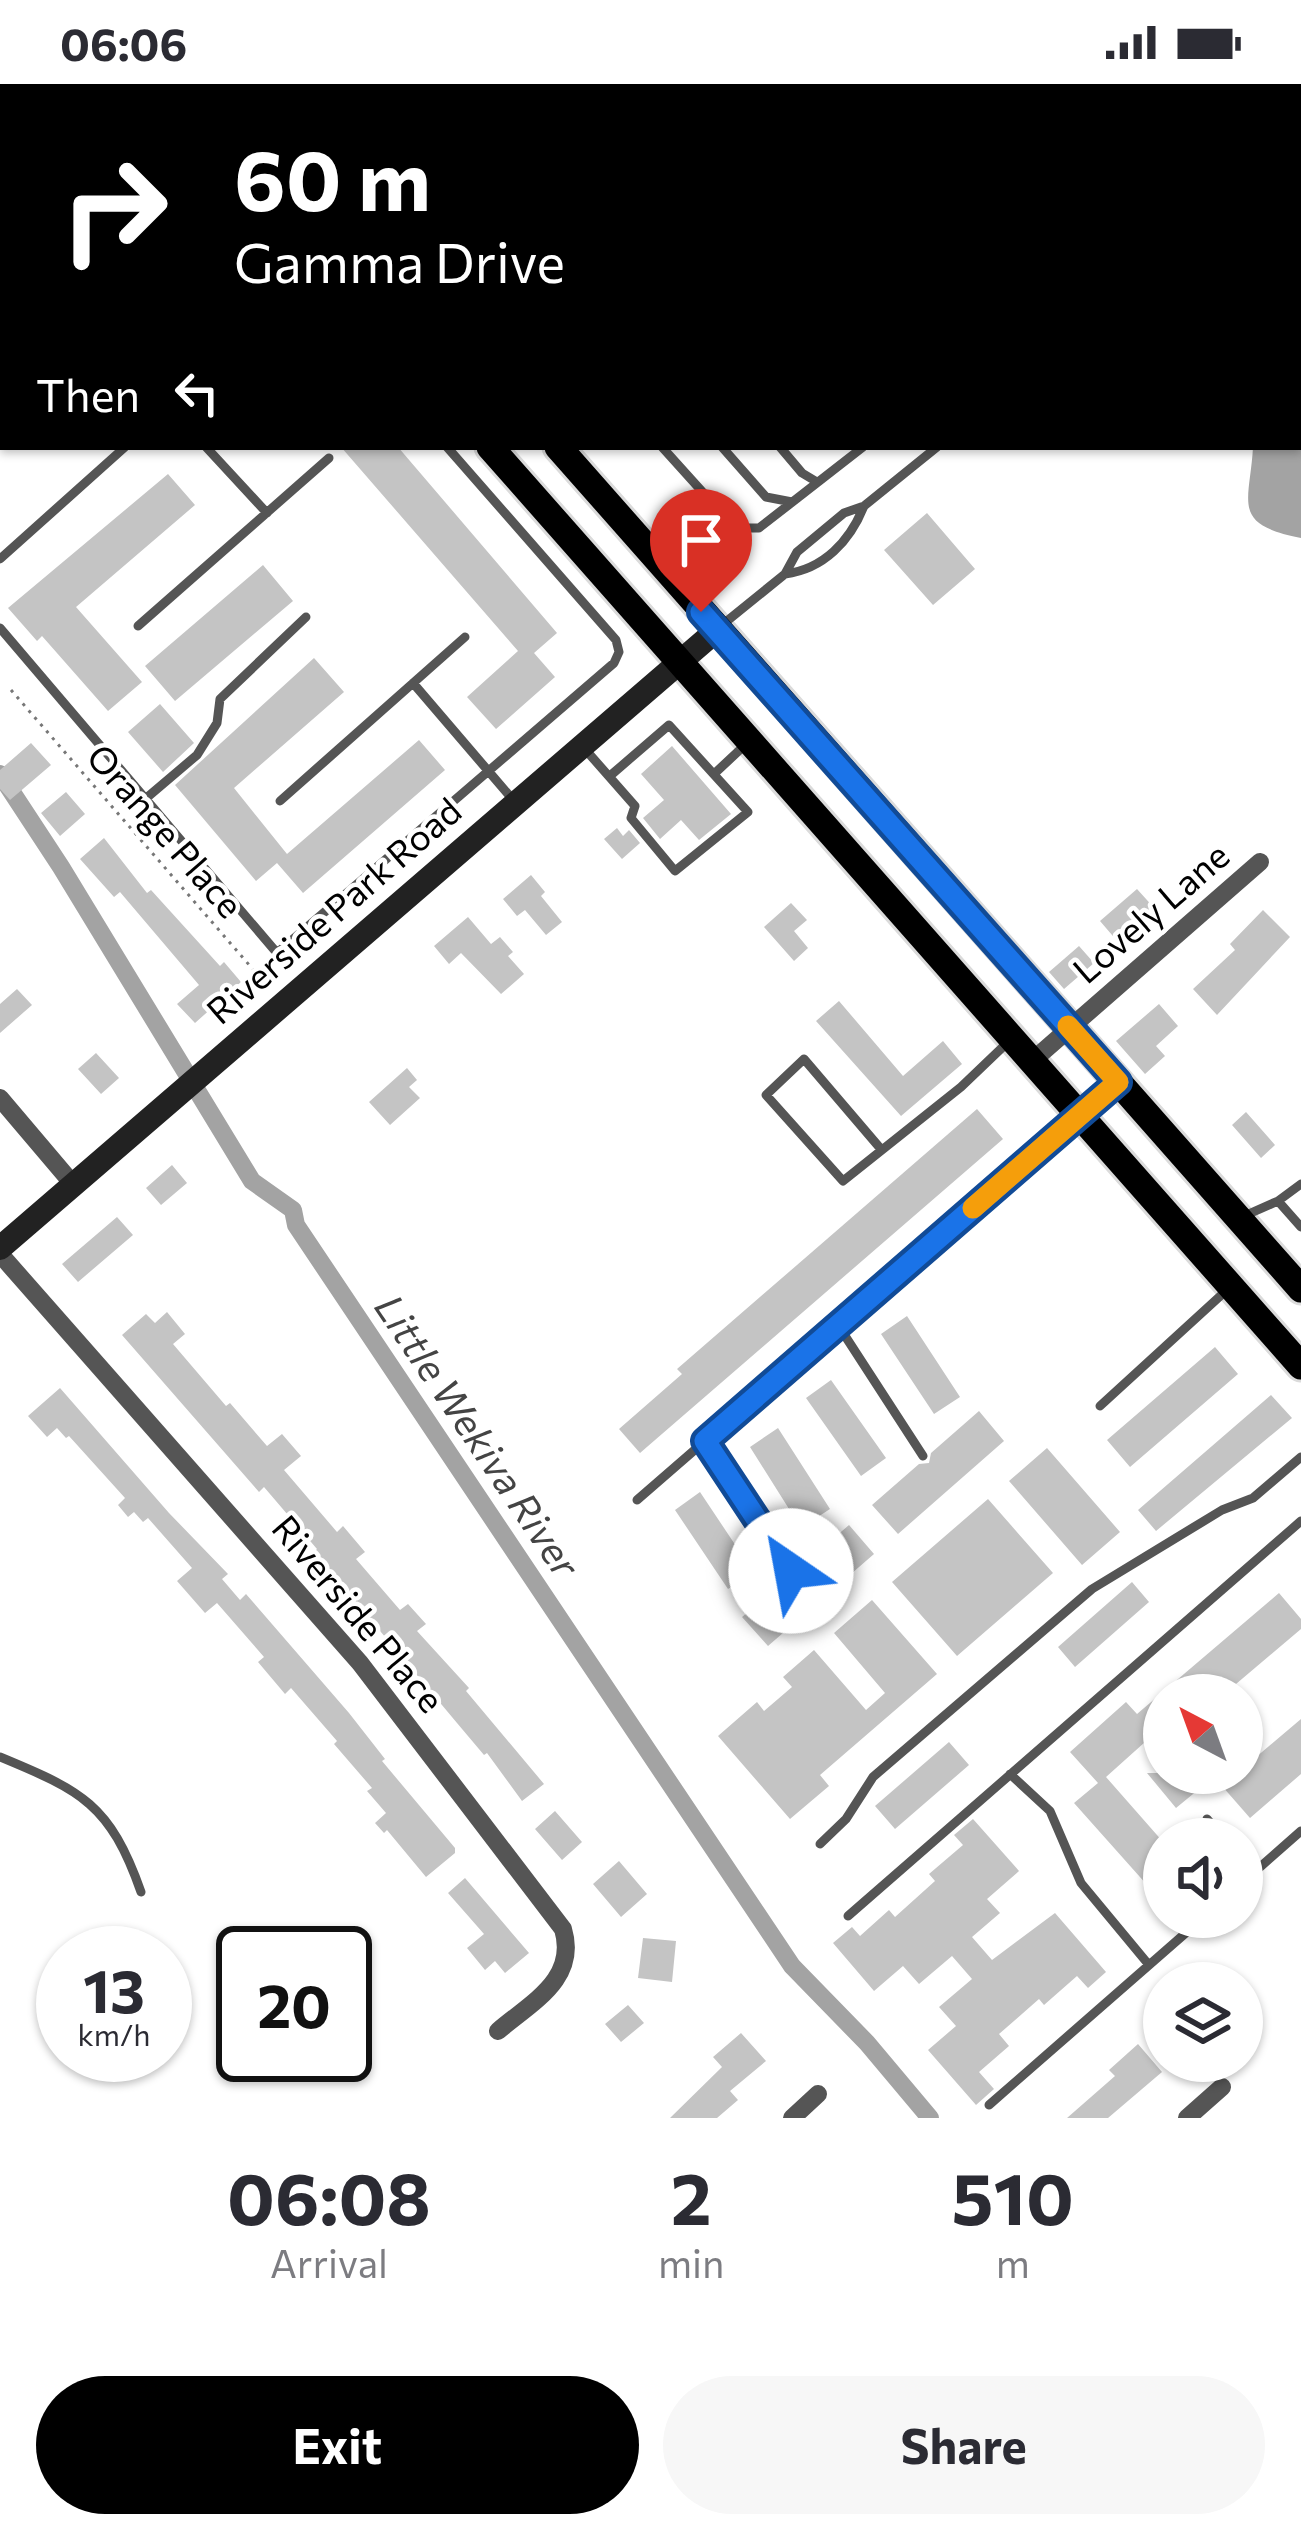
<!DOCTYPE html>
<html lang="en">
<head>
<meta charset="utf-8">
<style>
	body { margin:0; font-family:Commissioner,sans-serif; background:#f7f7f7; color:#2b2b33; height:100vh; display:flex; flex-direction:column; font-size:45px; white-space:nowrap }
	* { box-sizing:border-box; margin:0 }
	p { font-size:39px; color:#7c7c81 }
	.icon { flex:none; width:66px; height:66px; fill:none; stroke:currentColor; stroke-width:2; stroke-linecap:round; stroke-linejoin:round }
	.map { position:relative; height:2034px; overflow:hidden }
	.sheet { display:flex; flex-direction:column; background:#fff; flex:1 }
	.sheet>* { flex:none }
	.banner { position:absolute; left:0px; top:0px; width:1302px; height:366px; box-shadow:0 3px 9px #0004; background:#000; color:#fff; overflow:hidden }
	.needle { width:78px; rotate:319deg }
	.fabs { position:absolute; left:1143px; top:1590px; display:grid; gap:24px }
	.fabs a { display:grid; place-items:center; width:120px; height:120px; border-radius:50%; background:#fff; box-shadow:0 3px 9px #0004; font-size:60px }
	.speed { position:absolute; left:36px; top:1842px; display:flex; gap:24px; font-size:60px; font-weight:700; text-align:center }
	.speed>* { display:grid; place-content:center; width:156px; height:156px; border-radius:50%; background:#fff; box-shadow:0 3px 9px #0004; line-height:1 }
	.speed small { font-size:30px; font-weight:400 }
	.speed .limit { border:6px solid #111; border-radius:18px; background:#fff; color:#111 }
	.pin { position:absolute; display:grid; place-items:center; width:102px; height:102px; color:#fff; margin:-123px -51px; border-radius:50% 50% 50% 0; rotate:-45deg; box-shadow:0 0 12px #0007 }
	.pin .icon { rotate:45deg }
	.me { position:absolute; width:132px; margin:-66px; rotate:327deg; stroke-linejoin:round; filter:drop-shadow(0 0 9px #0008) }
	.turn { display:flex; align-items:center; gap:42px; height:252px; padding:0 36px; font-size:54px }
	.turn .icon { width:156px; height:156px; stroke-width:2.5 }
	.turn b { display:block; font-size:84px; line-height:102px }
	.then { display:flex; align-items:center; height:114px; padding:0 36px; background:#0003; gap:24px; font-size:45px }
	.eta { display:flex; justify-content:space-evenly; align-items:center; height:204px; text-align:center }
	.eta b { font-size:72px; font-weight:700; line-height:84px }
	.button { display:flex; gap:24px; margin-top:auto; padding:24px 36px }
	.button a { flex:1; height:138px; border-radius:72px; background:#000; color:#fff; font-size:48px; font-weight:700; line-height:138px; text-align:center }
	.button a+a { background:#f7f7f7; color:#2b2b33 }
	.status { display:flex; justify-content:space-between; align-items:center; height:84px; padding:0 60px; background:#fff; direction:ltr }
	.status svg { height:33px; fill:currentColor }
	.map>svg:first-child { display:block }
	.water { fill:#a3a3a3 }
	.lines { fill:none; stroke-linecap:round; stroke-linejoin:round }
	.canal { stroke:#a3a3a3; stroke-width:18 }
	.building { fill:#c4c4c4 }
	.primary-casing { stroke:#dbdbdb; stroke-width:33 }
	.path { stroke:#777; stroke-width:3; stroke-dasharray:3 6; stroke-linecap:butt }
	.lane { stroke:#555; stroke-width:9 }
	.street { stroke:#555; stroke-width:18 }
	.secondary { stroke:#222; stroke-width:24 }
	.primary { stroke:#000; stroke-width:27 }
	.route-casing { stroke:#114b97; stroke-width:30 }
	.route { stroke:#1a73e8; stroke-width:21 }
	.slow { stroke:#f59e0b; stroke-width:21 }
	.labels { text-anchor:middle; stroke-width:9; stroke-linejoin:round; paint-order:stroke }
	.street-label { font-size:36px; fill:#000; stroke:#fff }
	.water-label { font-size:39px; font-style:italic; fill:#444; stroke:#fff }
</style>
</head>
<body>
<div class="status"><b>06:06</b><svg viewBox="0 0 49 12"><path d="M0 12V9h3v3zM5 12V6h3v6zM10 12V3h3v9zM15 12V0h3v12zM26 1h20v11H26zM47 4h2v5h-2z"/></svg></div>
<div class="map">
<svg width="1301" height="2034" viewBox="0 0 1301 2034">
	<rect width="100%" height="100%" fill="#fff"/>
	<path class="water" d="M1187,0h114v454c-71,-14 -51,-35 -48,-91h46v-360z"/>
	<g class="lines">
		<path class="canal" d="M0,690l61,93 191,314 41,29 3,15 496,741 75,77 63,75"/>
	</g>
	<path class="building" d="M341,363h57l159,186 -23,20 21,24 -59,52 -29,-32 51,-46z
		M168,390l27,31 -119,102 66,75 -34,29 -66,-75 -5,5 -29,-33z
		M927,429l48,56 -42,36 -49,-55z
		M263,481l30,36 -118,100 -30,-35z
		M314,574l30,34 -110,96 53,66 132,-114 26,30 -142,123 -26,-30 -21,18 -81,-96z
		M160,620l34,39 -31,29 -35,-40z
		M31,659l20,22 -41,35 -10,-11v-19z
		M672,662l59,68 -32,26 -18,-20 -21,19 -17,-21 21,-18 -23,-26z
		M66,708l19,22 -25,22 -19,-23z
		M617,744l6,8 6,-6 11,13 -18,16 -18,-20z
		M104,754l43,55 4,-3 69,76 4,-4 17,20 -46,41 -18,-19 22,-19 -79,-93 -6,5 -34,-38z
		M531,791l14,17 -4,4 21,26 -16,13 -21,-25 -8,6 -14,-17z
		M1137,805l19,21 -38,32 -18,-21z
		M791,819l16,17 -13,11 14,17 -14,13 -30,-34z
		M1263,826l27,27 -73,78 -24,-26 42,-39 -5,-6z
		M468,833l23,27 9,-7 13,15 -5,4 16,18 -23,20 -40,-41 -12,11 -15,-18z
		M1079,862l15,17 -30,26 -15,-17z
		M17,905l15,16 -32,28v-29z
		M839,917l64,75 40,-35 19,23 -61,52 -85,-95z
		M1159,920l19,22 -22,20 9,10 -20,18 -29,-33z
		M96,969l23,25 -18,16 -23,-25z
		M407,984l10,12 -8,7 11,11 -30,27 -21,-23z
		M977,1025l26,30 -363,314 -21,-24 63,-55 -5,-5z
		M1246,1028l29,33 -14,13 -29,-33z
		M172,1081l15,18 -26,22 -15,-17z
		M117,1133l16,18 -55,47 -16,-18z
		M167,1228l18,22 -12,10 53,62 4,-3 37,43 15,-12 19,22 -17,14 53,62 6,-6 22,26 -9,7 44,51 8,-6 18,20 -9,7 52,57 -3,3 78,93 -22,17 -35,-48 -3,2 -27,-32 -143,-171 3,-3 -53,-62 -5,5 -137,-157 24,-21 9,9z
		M907,1232l53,81 -26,17 -53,-80z
		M1215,1263l23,27 -108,93 -23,-27z
		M831,1296l55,78 -25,18 -55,-78z
		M60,1304l109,125 59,61 -6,5 18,21 6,-6 103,119 36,46 -3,2 73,87v5l-29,24 -39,-47 -3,3 -9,-10 11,-10 -19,-22 5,-3 -38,-44 3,-3 -46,-53 -6,6 -27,-32 6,-5 -47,-54 -12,10 -28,-32 15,-13 -44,-50 -5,4 -9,-10 -6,5 -10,-12 7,-7 -56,-62 -3,2 -9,-10 -10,9 -19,-21z
		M1271,1311l21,23 -136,113 -18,-21z
		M979,1327l25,30 -106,93 -26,-29 47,-41 10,-1 2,-10z
		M778,1344l52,81 -29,19 -51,-81z
		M1047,1364l73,84 -38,33 -73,-84z
		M700,1408l54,81 -26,16 -53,-79z
		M988,1415l65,74 -96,83 -65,-74z
		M849,1441l25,29 -106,92 -26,-29 45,-38 10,-1 2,-10z
		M1132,1498l17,20 -74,65 -17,-20z
		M1279,1509l22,26v10l-78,66h-59v30l-58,52 58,66v61l-90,-101 24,-20 -28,-31 56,-50 11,12z
		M872,1516l65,74 -117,101 9,11 -39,33 -72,-83 39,-34 7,9 28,-24 -9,-10 31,-27 52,60 19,-17 -51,-60z
		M1301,1635v55l-51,44 -28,-32z
		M949,1658l20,23 -74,64 -20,-23z
		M1147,1689h47l10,12 -28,23z
		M555,1727l27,31 -20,18 -27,-31z
		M973,1735l46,52 -32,28 13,14 -28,24 20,23 63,-47 51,59 -18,16 -11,-12 -33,29 -5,-6 -40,35 10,12 -30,26 15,17 -18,16 -48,-55 28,-24 -17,-19 33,-28 -20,-23 -33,28 -16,-18 -29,25 -41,-48 19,-16 8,9 29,-26 6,7 40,-36 -6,-7 34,-29 -9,-10z
		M619,1777l28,33 -26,23 -28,-33z
		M465,1794l64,75 -24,20 -10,-12 -10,9 -18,-22 17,-14 -36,-41z
		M643,1854l33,3 -4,41 -34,-4z
		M628,1921l16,18 -23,19 -16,-18z
		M741,1949l25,28 -36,30 8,9 -21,18h-47l52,-51 -9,-10z
		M1138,1960l24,28 -54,46h-41l48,-42 -6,-6z"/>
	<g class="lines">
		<defs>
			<path id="primary" d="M175,0l3,3
				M243,0l2,3
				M490,363l811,919
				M558,363l743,842"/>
		</defs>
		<use href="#primary" class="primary-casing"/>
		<path class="path" d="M11,606l259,299"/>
		<path class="lane" d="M518,0l1,3
			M964,0l3,3
			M105,3l3,-3
			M821,3l4,-3
			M1108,3l2,-3
			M0,97l3,-3
			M206,363l61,66
			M662,363l73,81h24l104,-81
			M722,363l44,50 26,5
			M780,363l22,26 15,9
			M0,475l125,-112
			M785,490c39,-5 65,-33 79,-68
			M722,541l63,-51 12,-22 47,-39 20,-7 73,-59
			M138,542l191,-168
			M0,544l277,325 337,-290 5,-11 -3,-12 -169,-193
			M413,599l101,118
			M584,664l51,58 -4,12 44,53 73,-59 -79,-87 -58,50
			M714,690l31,-29
			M144,716l53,-45 20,-32 3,-24 86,-82
			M280,717l185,-164
			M880,1064l-76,-89 -38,36 77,86 118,-94 46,-44
			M1278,1117l23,26
			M1244,1132l34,-15 23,-17
			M838,1241l85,131
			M1100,1322l129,-118
			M705,1357l86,130
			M637,1416l440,-382
			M0,1673c82,34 110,47 141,135
			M1010,1690l40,37 31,72 68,82
			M1207,1735l17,20
			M820,1760l26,-25 27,-42 219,-188 130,-79 31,-12 48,-41
			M1242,1799l59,-52
			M848,1832l453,-395
			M989,2021l215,-188"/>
		<path class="street" d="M1031,978l229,-200
			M0,1014l72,85
			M1079,1032l38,-34
			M0,1170l360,409 203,266c15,50 -31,73 -65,102
			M792,2034l26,-24
			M1187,2034l35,-31"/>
		<path class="secondary" d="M0,1164l717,-618"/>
		<use href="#primary" class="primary"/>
	</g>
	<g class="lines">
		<defs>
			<path id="route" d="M701,528l417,470 -413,359 86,130"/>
		</defs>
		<use href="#route" class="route-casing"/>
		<use href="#route" class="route"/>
		<path class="slow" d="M973,1124l145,-126 -50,-56"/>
	</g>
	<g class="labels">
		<g class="street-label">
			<text transform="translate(165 747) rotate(49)" y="13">Orange Place</text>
			<text transform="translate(334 827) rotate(-41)" y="13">Riverside Park Road</text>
			<text transform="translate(1151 829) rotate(-41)" y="13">Lovely Lane</text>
			<text transform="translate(358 1530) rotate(50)" y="13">Riverside Place</text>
		</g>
		<g class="water-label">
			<text transform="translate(477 1352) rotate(56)" y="14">Little Wekiva River</text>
		</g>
	</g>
</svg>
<div class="fabs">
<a><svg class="needle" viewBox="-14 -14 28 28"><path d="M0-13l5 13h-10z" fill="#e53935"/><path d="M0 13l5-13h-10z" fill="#7c7c81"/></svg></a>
<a><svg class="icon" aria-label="sound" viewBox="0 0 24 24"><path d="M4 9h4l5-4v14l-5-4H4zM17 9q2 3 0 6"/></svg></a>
<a><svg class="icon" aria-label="layers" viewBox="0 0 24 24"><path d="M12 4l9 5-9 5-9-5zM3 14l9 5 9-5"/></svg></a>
</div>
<div class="speed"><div>13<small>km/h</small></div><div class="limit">20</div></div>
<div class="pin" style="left:701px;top:528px;background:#d93025"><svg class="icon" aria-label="arrive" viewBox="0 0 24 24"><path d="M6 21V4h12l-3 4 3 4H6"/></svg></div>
<svg class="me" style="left:791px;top:1487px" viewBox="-20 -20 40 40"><circle r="19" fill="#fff"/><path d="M0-13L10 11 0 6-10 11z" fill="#1a73e8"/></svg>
<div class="banner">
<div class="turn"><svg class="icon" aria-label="right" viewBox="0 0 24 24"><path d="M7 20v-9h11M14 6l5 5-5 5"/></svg><div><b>60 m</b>Gamma Drive</div></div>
<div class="then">Then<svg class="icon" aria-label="left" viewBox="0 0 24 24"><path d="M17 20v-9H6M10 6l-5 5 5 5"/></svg></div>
</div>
</div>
<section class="sheet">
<div class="eta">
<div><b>06:08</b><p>Arrival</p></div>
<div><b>2</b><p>min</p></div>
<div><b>510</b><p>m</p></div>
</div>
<div class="button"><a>Exit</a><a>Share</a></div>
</section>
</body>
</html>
